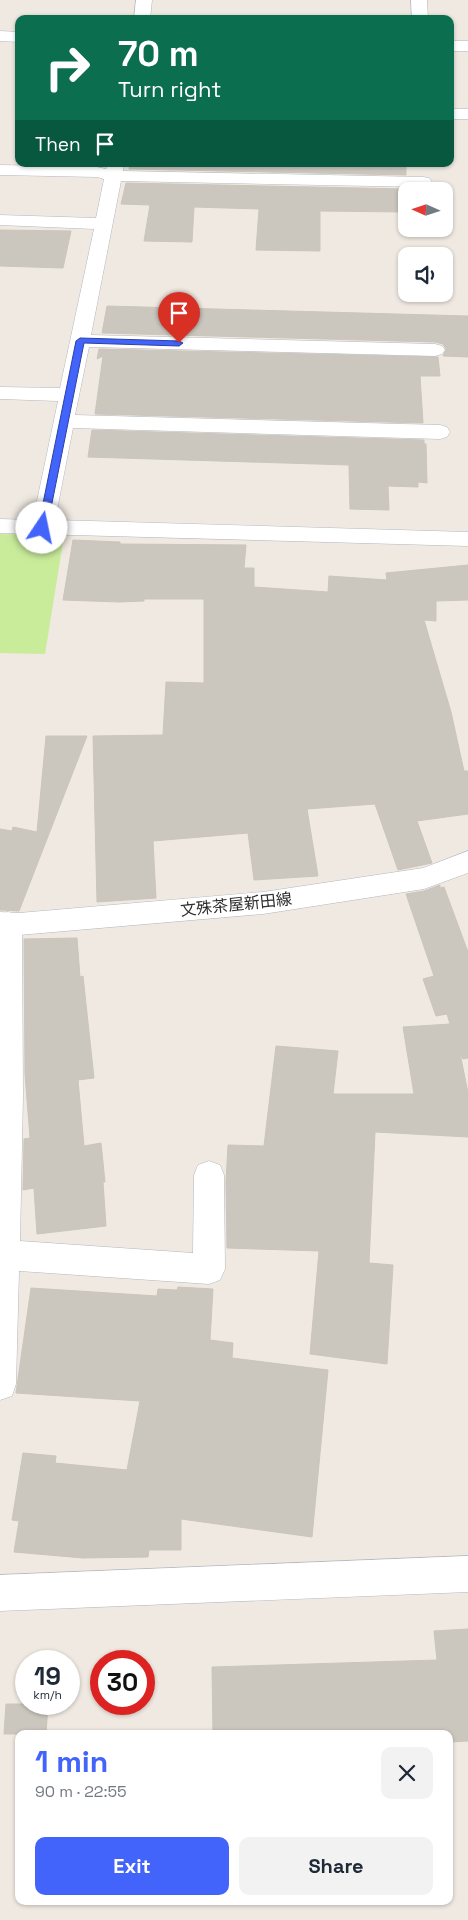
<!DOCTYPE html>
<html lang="en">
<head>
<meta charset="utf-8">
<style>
	body { margin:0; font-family:"Space Grotesk","Noto Sans JP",sans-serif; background:#f2f2f3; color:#1f2937; height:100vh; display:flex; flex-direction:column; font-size:19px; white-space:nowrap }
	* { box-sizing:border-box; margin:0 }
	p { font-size:16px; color:#747a83 }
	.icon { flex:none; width:28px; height:28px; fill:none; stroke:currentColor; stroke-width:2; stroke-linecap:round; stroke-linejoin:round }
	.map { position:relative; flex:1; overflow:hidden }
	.sheet { position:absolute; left:15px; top:1730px; width:438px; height:175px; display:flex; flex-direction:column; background:#fff; border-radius:10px; box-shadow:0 1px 4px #0004 }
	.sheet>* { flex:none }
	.banner { position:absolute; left:15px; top:15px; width:439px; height:152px; border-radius:10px; box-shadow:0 1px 4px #0004; background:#0b6e4f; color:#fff; overflow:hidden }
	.needle { width:32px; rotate:273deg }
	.tools { position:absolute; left:398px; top:182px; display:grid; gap:10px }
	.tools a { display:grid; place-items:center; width:55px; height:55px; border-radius:10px; background:#fff; box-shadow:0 1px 4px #0004; font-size:25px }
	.speed { position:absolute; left:15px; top:1650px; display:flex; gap:10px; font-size:25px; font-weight:700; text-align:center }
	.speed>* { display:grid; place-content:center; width:65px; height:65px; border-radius:50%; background:#fff; box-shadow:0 1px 4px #0004; line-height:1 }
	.speed small { font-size:12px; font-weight:400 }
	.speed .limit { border:8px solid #d22; background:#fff; color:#111 }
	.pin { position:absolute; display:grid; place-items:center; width:42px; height:42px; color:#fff; margin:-51px -21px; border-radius:50% 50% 50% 0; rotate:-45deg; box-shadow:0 0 5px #0007 }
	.pin .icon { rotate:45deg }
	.me { position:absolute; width:55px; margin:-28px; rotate:11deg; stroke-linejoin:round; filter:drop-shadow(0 0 4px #0008) }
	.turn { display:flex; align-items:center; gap:18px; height:105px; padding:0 20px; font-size:22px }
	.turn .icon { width:65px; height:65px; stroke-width:2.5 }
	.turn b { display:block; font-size:35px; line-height:42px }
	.then { display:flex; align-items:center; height:48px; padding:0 20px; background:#0003; gap:10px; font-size:19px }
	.round { display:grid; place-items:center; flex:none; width:52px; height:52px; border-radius:10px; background:#f2f2f3 }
	.head { display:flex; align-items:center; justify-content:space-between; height:85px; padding:0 20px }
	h1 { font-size:30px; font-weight:600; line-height:38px; color:#4264fb }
	.cta { display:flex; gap:10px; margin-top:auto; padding:10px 20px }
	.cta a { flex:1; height:58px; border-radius:10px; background:#4264fb; color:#fff; font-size:20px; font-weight:600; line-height:58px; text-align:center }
	.cta a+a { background:#f2f2f3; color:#1f2937 }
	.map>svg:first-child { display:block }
	.pitch { fill:#c9ec9a }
	.building { fill:#cbc7bf; stroke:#cbc5ba }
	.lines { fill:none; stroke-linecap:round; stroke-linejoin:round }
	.street-casing { stroke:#b4b7c1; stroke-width:1 }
	.secondary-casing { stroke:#b4b7c1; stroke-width:1 }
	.street { fill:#fff; fill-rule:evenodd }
	.secondary { fill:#fff; fill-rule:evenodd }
	.route { fill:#4264fb; stroke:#2b41a3 }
	.labels { text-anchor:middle; stroke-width:4; stroke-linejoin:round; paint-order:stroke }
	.street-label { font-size:16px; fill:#2e2e2e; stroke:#fff }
</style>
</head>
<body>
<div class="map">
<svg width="468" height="1920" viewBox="0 0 468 1920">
	<rect width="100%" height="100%" fill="#efe9e1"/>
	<path class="pitch" d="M0,534l64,2 -19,118 -45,-1z"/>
	<path class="building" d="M130,164h276v11l-277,-6z
		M126,183l280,6v23l-86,-1v40l-64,-1 3,-41 -65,-2 -2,35 -48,-1 6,-36 -29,-1z
		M0,230l71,1 -8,37 -63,-2z
		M107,306l361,10v41l-25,-1 3,-7 -3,-5 -8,-2 -333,-9z
		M99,349l339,8 2,19h-20l3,47 -328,-9 8,-58 -6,3z
		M92,430l332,10v4h2l1,39 -9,-1v5l-30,-1 1,24 -39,-1 -1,-44 -261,-8z
		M73,540l47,2v2l126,1 -2,23h10v19l74,5 1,-16 58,4 -1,-7 82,-8v35l-32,1v20l-12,-1 27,92 13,59h4v43l-51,7 15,42 -34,7 -23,-66 -68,5 11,67 -64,4 -6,-47 -95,8 3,57 -59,4 -4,-166 70,-1 3,-53 38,1v-84h-60v2l-25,1 -56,-2z
		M46,736h41l-68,175 -19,-1v-81l12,2 1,-4 24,5z
		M440,885v3l4,-1 24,65v106l-5,1 -3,-6 8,40v44l-93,-5 -6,131 24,2 -6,99 -77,-10 9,-103 -92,-3 -1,-66 2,-37 36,1 12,-100 62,5 -5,43h81l-11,-67 47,-3 -3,-10 -11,2 -13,-37 11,-3 -28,-82 18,-3z
		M77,938l3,39 3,-1 11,102 -16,2 6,66 17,-3 4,39h-2l3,44 -69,8 -3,-46 -11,2 1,-51 6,-1 -5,-64 -1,-135z
		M178,1287l35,2 -3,51 23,3 -1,15 96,12 -16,167 -131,-18v31h-32l-1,7 -65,1 -69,-6 5,-31 -7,-1 11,-67 33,3 -1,7 72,7 13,-69 -124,-8 15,-105 126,8 1,-7 19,1z
		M468,1629v112l-19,1v-8h-236l-1,-67 225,-7 -3,-29z
		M6,1704h42l-2,30h-42z"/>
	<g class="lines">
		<defs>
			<path id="street" d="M136,0h16l-2,19h-16z
				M411,0h16l1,19h-16z
				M0,31l19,1v10l-19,-1z
				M450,41h18v10h-18z
				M450,109h18v10h-18z
				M108,164h16l-1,7 300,6 6,1 3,4 -3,4 -6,1 -302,-6 -30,154 344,9 7,2 3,4 -3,4 -7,2 -346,-9 -14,68 365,10 7,2 3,5 -3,5 -7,2 -367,-11 -18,92 413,12v14l-468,-13v-14l33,1 25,-119 -58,-2v-12l60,1 34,-159 -94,-4v-10l96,3 8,-39 -7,-2 -97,-2v-10l97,2 9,2z
				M8,912l10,3 4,8 1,173 -3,145 173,12 1,-78 4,-10 11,-4 11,4 4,10 1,94 -5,11 -11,4 -190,-13 -3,113 -4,12 -12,4v-485z
				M468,1556v36l-468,19v-36z"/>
			<path id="secondary" d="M468,851v22l-44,16 -161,25 -244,21 -19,-1v-22l19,1 244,-21 160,-24z"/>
		</defs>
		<use href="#street" class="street-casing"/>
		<use href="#secondary" class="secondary-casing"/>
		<use href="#street" class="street"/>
		<use href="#secondary" class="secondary"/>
	</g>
	<path class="route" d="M80,338l99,3 4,2 -4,3 -95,-3 -37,185 -5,3 -4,-3 38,-187z"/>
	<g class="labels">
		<g class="street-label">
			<text transform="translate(236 904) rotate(-6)" y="6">文殊茶屋新田線</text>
		</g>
	</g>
</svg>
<div class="tools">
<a><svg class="needle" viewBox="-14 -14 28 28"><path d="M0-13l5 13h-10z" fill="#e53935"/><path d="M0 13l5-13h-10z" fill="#747a83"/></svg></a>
<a><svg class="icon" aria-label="sound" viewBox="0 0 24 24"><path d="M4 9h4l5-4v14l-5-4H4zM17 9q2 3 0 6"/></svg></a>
</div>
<div class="speed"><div>19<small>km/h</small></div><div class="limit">30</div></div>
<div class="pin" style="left:179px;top:343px;background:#d93025"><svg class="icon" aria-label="arrive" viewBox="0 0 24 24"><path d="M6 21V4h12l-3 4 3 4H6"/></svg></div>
<svg class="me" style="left:42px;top:528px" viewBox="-20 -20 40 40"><circle r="19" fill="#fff"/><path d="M0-13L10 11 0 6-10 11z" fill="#4264fb"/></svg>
<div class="banner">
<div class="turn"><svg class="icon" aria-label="right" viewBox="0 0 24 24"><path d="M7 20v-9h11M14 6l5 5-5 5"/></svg><div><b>70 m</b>Turn right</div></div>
<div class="then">Then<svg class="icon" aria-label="arrive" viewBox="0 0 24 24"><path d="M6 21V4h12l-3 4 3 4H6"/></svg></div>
</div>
<section class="sheet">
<div class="head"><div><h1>1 min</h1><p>90 m · 22:55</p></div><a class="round"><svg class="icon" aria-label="close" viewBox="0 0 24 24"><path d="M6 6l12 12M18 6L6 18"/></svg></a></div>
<div class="cta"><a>Exit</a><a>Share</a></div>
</section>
</div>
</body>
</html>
